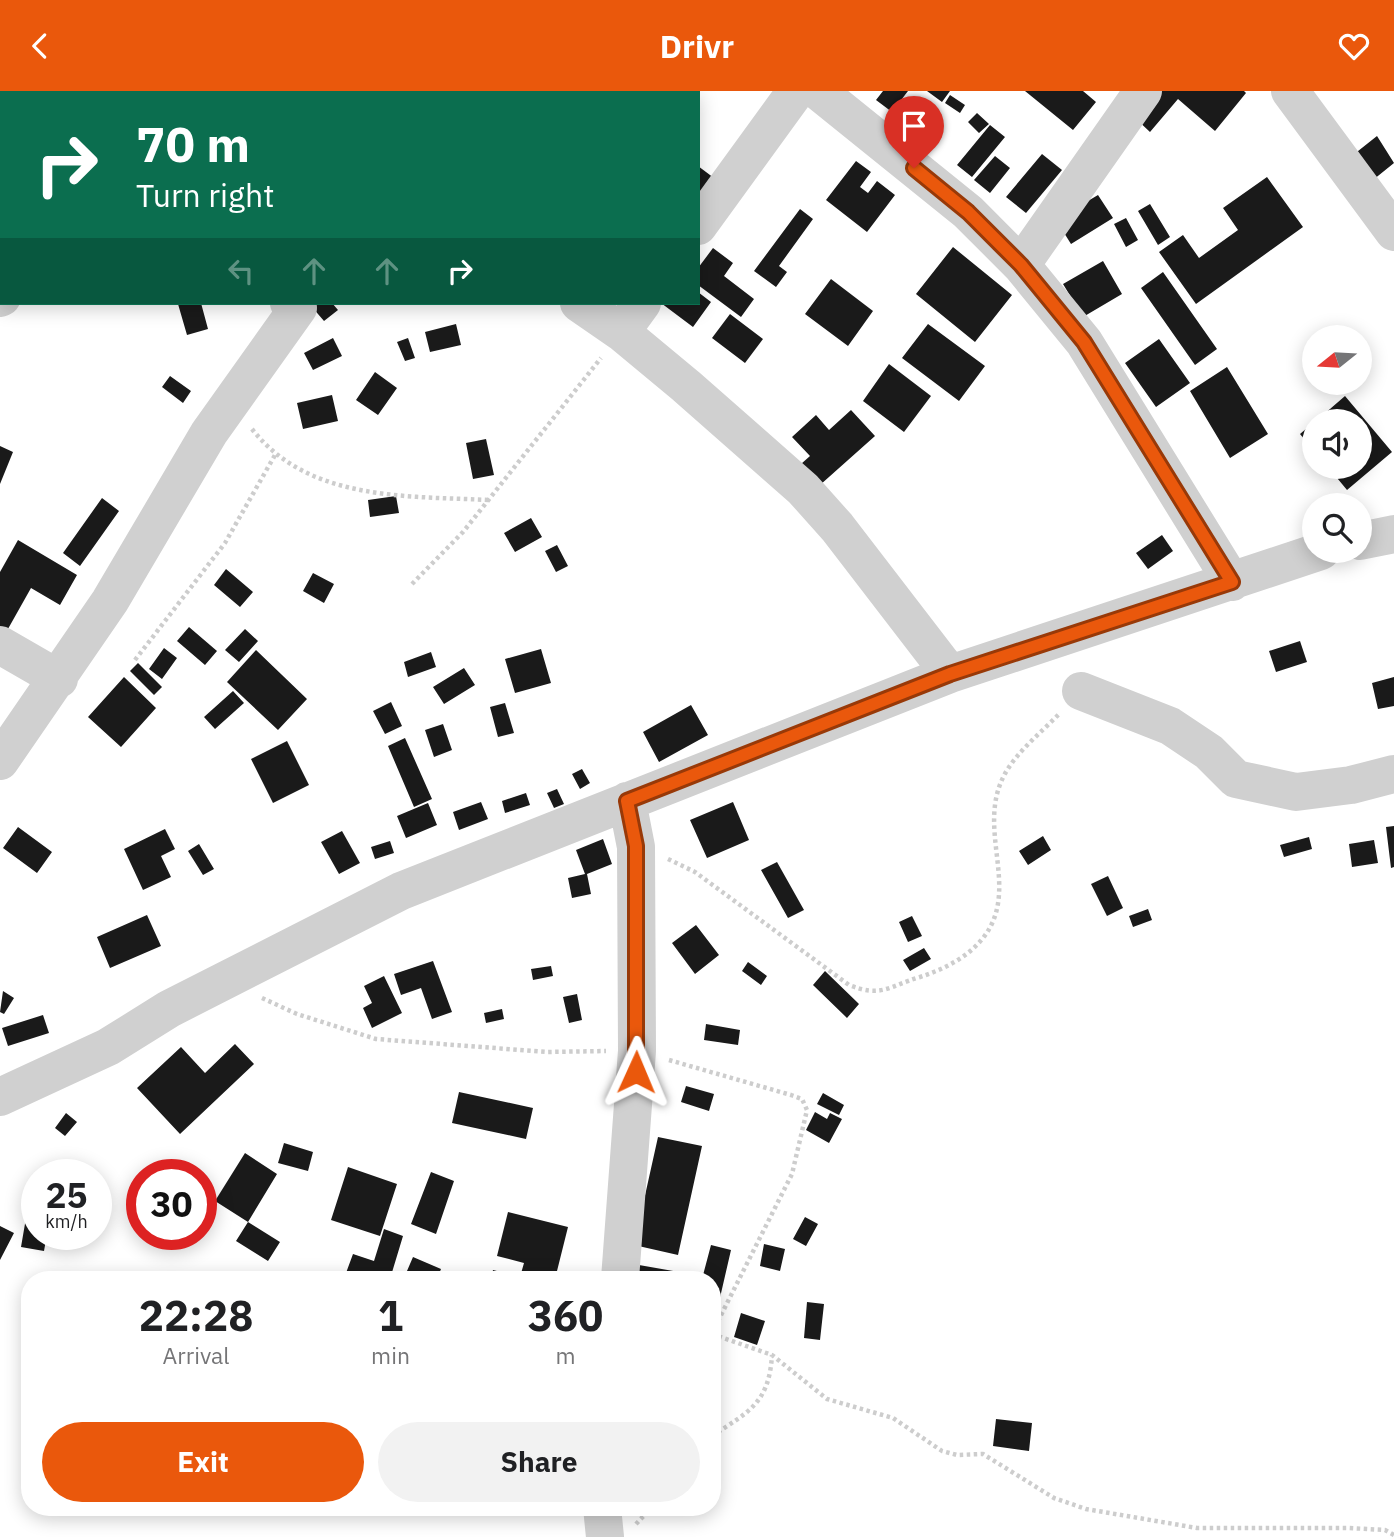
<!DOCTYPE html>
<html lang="en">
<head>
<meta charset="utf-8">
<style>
	body { margin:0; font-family:"IBM Plex Sans",sans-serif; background:#f2f2f2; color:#202124; height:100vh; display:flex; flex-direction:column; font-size:26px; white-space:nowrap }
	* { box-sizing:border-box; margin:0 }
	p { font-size:23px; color:#757577 }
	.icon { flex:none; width:38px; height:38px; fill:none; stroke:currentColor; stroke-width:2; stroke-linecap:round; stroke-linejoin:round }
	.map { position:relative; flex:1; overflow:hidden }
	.details { position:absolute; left:21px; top:1180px; width:700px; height:245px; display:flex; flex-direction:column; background:#fff; border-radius:28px; box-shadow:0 4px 18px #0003 }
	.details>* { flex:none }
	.guide { position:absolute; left:0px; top:0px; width:700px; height:214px; box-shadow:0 4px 18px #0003; background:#0b6e4f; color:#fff; overflow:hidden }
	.needle { width:46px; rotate:252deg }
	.buttons { position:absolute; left:1302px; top:234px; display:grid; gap:14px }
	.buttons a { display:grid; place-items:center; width:70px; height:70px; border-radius:50%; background:#fff; box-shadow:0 4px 18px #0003; font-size:35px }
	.speed { position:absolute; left:21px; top:1068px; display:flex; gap:14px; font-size:35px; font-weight:700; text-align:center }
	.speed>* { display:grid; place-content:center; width:91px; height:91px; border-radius:50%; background:#fff; box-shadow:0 4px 18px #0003; line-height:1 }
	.speed small { font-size:18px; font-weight:400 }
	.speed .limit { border:10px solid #d22; background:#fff; color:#111 }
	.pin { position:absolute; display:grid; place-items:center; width:60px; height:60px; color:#fff; margin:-72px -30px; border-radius:50% 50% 50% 0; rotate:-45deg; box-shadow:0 0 7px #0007 }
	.pin .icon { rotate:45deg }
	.me { position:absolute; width:77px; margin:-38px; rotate:1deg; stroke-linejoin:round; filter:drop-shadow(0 0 5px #0008) }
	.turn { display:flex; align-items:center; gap:24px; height:147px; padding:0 21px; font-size:32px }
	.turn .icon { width:91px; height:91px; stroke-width:2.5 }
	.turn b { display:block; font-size:49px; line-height:60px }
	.lanes { display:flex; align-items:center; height:66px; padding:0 21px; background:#0003; justify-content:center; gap:35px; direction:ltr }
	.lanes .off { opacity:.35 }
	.eta { display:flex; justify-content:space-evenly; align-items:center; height:119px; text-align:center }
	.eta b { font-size:42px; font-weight:700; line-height:49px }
	.action { display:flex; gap:14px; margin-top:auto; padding:14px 21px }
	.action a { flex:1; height:80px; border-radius:42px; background:#ea580c; color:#fff; font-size:28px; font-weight:700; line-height:80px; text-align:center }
	.action a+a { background:#f2f2f2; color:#202124 }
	header { display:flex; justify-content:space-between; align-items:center; height:91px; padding:0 21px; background:#ea580c; color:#fff; font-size:32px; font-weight:700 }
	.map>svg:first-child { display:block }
	.building { fill:#1a1a1a }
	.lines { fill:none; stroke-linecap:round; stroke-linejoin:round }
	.path { stroke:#cdcdcd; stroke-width:4.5; stroke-dasharray:3.5 3.5; stroke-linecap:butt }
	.minor { stroke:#d0d0d0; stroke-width:38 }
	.route-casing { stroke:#983908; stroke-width:18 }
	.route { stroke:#ea580c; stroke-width:12 }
</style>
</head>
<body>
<header><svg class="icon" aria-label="back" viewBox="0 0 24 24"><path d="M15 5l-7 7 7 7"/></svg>Drivr<svg class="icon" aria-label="heart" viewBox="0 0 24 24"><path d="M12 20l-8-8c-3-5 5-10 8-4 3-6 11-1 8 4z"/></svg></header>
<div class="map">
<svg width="1394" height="1446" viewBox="0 0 1394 1446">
	<rect width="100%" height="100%" fill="#fff"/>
	<path class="building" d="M883,0h25l-16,21 -16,-12z
		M927,0h23l-8,11z
		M1025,0h58l13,11 -23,28z
		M1156,0h88l2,2 -31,38 -37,-32 -28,33 -16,-15z
		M950,4l15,10 -5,8 -15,-10z
		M977,22l12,11 -10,9 -11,-11z
		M990,34l15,12 -33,40 -15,-12z
		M1377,45l17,27 -26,21 -20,-25z
		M1042,63l20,16 -36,43 -20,-16z
		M995,65l15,12 -20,25 -16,-13z
		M856,70l15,11 -11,15 8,6 9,-12 18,14 -28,37 -41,-32z
		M698,75l16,12 -16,22z
		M1267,86l36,50 -107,77 -37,-52 24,-17 16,23 39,-28 -15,-22z
		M1098,104l15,23 -42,26 -15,-24z
		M1150,113l20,33 -12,8 -20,-34z
		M800,118l13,10 -34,47 8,6 -11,15 -22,-16z
		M1126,127l12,22 -12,7 -12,-23z
		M953,156l59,48 -37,47 -59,-48z
		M713,157l20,15 -9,13 30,23 -13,18 -43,-32v-17z
		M1103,170l19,33 -39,23 -20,-33z
		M1163,181l54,77 -22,16 -54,-77z
		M831,188l42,32 -25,35 -43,-32z
		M698,201l13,10 -18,25 -32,-24h37z
		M201,212l7,26 -21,6 -9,-31z
		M317,212h15l6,7 -14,11 -12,-14z
		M730,223l33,25 -18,24 -33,-25z
		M456,233l5,21 -31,7 -5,-20z
		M928,233l57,42 -26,35 -57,-43z
		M333,247l9,18 -29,14 -9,-17z
		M408,247l7,20 -10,3 -8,-19z
		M1159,248l31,44 -34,24 -31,-44z
		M889,273l42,32 -27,36 -41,-31z
		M1227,276l41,67 -38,24 -40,-67z
		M375,281l22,16 -19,27 -22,-15z
		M170,285l21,15 -8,12 -21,-16z
		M332,304l6,26 -35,8 -6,-26z
		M1345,305l47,56 -45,38 -19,-23h32v-45h-45z
		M851,319l24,26 -55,49 -19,-21 9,-8 -18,-19 24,-22 13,15z
		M1314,331v29l-14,-17z
		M486,348l8,36 -21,4 -7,-36z
		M0,355l13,6 -13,32z
		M396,405l3,17 -29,4 -2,-17z
		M102,407l17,13 -39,55 -17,-13z
		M531,427l11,19 -27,15 -11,-19z
		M1162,444l11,16 -25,18 -12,-16z
		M18,449l59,35 -17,30 -29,-17 -27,48 -4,-2v-62z
		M557,454l11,21 -12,6 -11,-21z
		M226,478l27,23 -13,15 -26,-22z
		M313,482l21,11 -10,19 -21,-12z
		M189,536l28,24 -12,14 -28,-24z
		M245,538l13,12 -19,21 -14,-12z
		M1300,550l7,21 -31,10 -7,-21z
		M164,557l13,10 -15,21 -13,-10z
		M541,558l10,34 -36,10 -10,-34z
		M256,559l51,49 -29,31 -51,-48z
		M431,561l5,15 -28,10 -4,-15z
		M138,572l24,24 -8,8 -24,-24z
		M464,577l11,17 -31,19 -11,-17z
		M124,586l32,31 -35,39 -33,-30z
		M1394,586v29l-16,3 -6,-26z
		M233,600l11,12 -29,26 -11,-12z
		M391,611l11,24 -17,8 -12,-23z
		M505,612l9,30 -16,4 -8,-30z
		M691,614l17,30 -49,27 -16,-30z
		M443,633l9,26 -18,7 -9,-27z
		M405,647l27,61 -18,8 -26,-61z
		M287,650l22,44 -36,18 -22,-44z
		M582,678l8,14 -10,6 -8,-15z
		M557,698l7,15 -10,4 -7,-15z
		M526,702l4,12 -25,8 -3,-12z
		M481,711l7,17 -29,11 -6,-18z
		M733,711l16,38 -42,18 -17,-38z
		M428,712l9,22 -31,13 -9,-22z
		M1394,735v41l-3,1 -5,-41z
		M18,736l34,25 -15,21 -34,-25z
		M165,738l10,20 -14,7 10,21 -28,13 -19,-41z
		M342,740l18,32 -21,11 -18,-32z
		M1043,745l8,14 -23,15 -9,-14z
		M1309,746l3,12 -28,8 -4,-12z
		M603,748l9,25 -25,10 4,20 -19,4 -4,-20 17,-4 -9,-24z
		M1374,749l4,23 -26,4 -3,-23z
		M390,750l4,12 -19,6 -4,-12z
		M199,753l15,25 -11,6 -15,-24z
		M777,771l27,48 -16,8 -27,-48z
		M1108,785l15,32 -16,8 -16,-32z
		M1148,818l4,11 -19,7 -4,-11z
		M147,824l14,31 -51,22 -13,-31z
		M912,825l10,20 -14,6 -9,-20z
		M696,834l23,30 -24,19 -23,-31z
		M924,857l7,11 -21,12 -7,-11z
		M433,870l19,51 -20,7 -11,-31 -20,7 -7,-21z
		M748,871l19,14 -6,9 -19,-14z
		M551,875l2,10 -20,4 -2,-11z
		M825,880l34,33 -12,14 -34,-33z
		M384,885l18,37 -30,15 -9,-20 9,-5 -8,-17z
		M3,900l11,7 -10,16 -4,-2z
		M577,903l5,26 -13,3 -6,-26z
		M502,918l2,10 -18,4 -2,-10z
		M43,924l6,18 -41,13 -6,-18z
		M706,933l34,6 -2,15 -34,-5z
		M235,953l19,20 -74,70 -43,-46 44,-41 24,26z
		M686,995l28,8 -5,17 -28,-9z
		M459,1001l74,16 -7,31 -74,-16z
		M823,1002l21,12 -5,10 -22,-11z
		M815,1021l12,7 3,-6 12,6 -13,24 -23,-13z
		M66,1022l11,9 -12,14 -10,-8z
		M658,1046l44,9 -24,109 -44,-10z
		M284,1052l29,9 -5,19 -30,-8z
		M245,1062l32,21 -29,48 -33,-21z
		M348,1076l49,17 -17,52 -49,-16z
		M431,1081l23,9 -18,53 -25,-10z
		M31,1098l6,1v44h10l-3,17 -23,-4z
		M508,1121l60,15 -13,52h-64l2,-9 27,7 4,-14 -27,-7z
		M805,1126l13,7 -12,22 -13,-7z
		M248,1131l32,20 -12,19 -32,-20z
		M0,1135l14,7 -14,27z
		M384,1138l19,7 -13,43h-26l-18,-6 7,-19 21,7z
		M764,1153l21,5 -5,22 -20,-5z
		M711,1154l20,5 -12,52 -7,-2v-21h-10z
		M413,1166l28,12 -4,10 -33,-1z
		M639,1174l57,10 -1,4h-58z
		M807,1211l17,2 -4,36 -16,-2z
		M741,1222l24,8 -8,24 -23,-8z
		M996,1328l36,4 -3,28 -36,-5z"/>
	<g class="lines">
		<path class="path" d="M252,338c56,72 154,67 237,71
			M412,493l51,-52 138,-174
			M135,569l90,-117 50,-88
			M668,768l27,13 154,113c33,13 40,1 71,-8 24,-8 47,-19 63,-39 37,-47 -4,-103 18,-156 11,-27 39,-48 59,-69
			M262,907l35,16 79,25 171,13 59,-1
			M669,969l122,35 11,4 5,11 -15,64 -80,159
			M712,1243l60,21 55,44 66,19 49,33 15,4 26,-1 71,44 32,11 111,19h152l36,2 9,5
			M712,1345c36,-24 57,-32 60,-81
			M636,1433l16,-17"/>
		<path class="minor" d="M291,0l2,2
			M818,0l150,121 53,53 63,77 148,240
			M1290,0l104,141
			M364,2v-2
			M427,2l1,-2
			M698,135l98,-135
			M1021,174l122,-174
			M0,207l2,-1
			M579,212l42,29 65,54 117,103 34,38 113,147
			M621,241l21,-29
			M1360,450l34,-7
			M0,554l59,34
			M1081,600l89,35 39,26 27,27 60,13 55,-7 43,-11
			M0,670l110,-160 99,-168 89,-125 -9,-5
			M0,1006l108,-50 61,-38 232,-118 549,-217 371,-123
			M620,1188l17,-228 -1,-204 -9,-46
			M602,1416l3,30"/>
	</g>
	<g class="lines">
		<defs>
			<path id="route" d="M636,981v-226l-9,-45 323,-127 282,-92 -148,-240 -63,-77 -53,-53 -54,-44"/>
		</defs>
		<use href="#route" class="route-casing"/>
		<use href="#route" class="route"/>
	</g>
</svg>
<div class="buttons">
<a><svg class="needle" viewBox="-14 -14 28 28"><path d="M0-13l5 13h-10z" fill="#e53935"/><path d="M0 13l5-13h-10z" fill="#757577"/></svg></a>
<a><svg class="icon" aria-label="sound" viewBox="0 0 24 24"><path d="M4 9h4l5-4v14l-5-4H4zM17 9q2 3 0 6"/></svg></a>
<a><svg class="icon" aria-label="search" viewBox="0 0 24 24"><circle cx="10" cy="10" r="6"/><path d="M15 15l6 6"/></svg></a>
</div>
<div class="speed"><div>25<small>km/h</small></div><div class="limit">30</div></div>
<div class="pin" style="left:914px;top:77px;background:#d93025"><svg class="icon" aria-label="arrive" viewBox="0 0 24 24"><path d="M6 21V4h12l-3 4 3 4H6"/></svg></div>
<svg class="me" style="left:636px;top:981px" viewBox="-20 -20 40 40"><path d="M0-17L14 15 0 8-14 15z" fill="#ea580c" stroke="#fff" stroke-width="4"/></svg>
<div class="guide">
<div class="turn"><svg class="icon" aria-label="right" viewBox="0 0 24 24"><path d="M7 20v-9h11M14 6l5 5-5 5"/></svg><div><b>70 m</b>Turn right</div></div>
<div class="lanes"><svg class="icon off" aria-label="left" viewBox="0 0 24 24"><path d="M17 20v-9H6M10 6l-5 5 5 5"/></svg><svg class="icon off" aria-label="ahead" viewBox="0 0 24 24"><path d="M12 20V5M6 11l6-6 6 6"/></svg><svg class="icon off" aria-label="ahead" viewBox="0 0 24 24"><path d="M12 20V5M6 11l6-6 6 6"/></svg><svg class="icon" aria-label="right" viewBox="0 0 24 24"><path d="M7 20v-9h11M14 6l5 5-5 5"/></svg></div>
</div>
<section class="details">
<div class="eta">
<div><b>22:28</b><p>Arrival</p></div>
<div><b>1</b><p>min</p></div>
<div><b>360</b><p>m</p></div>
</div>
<div class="action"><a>Exit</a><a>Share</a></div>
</section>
</div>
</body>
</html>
